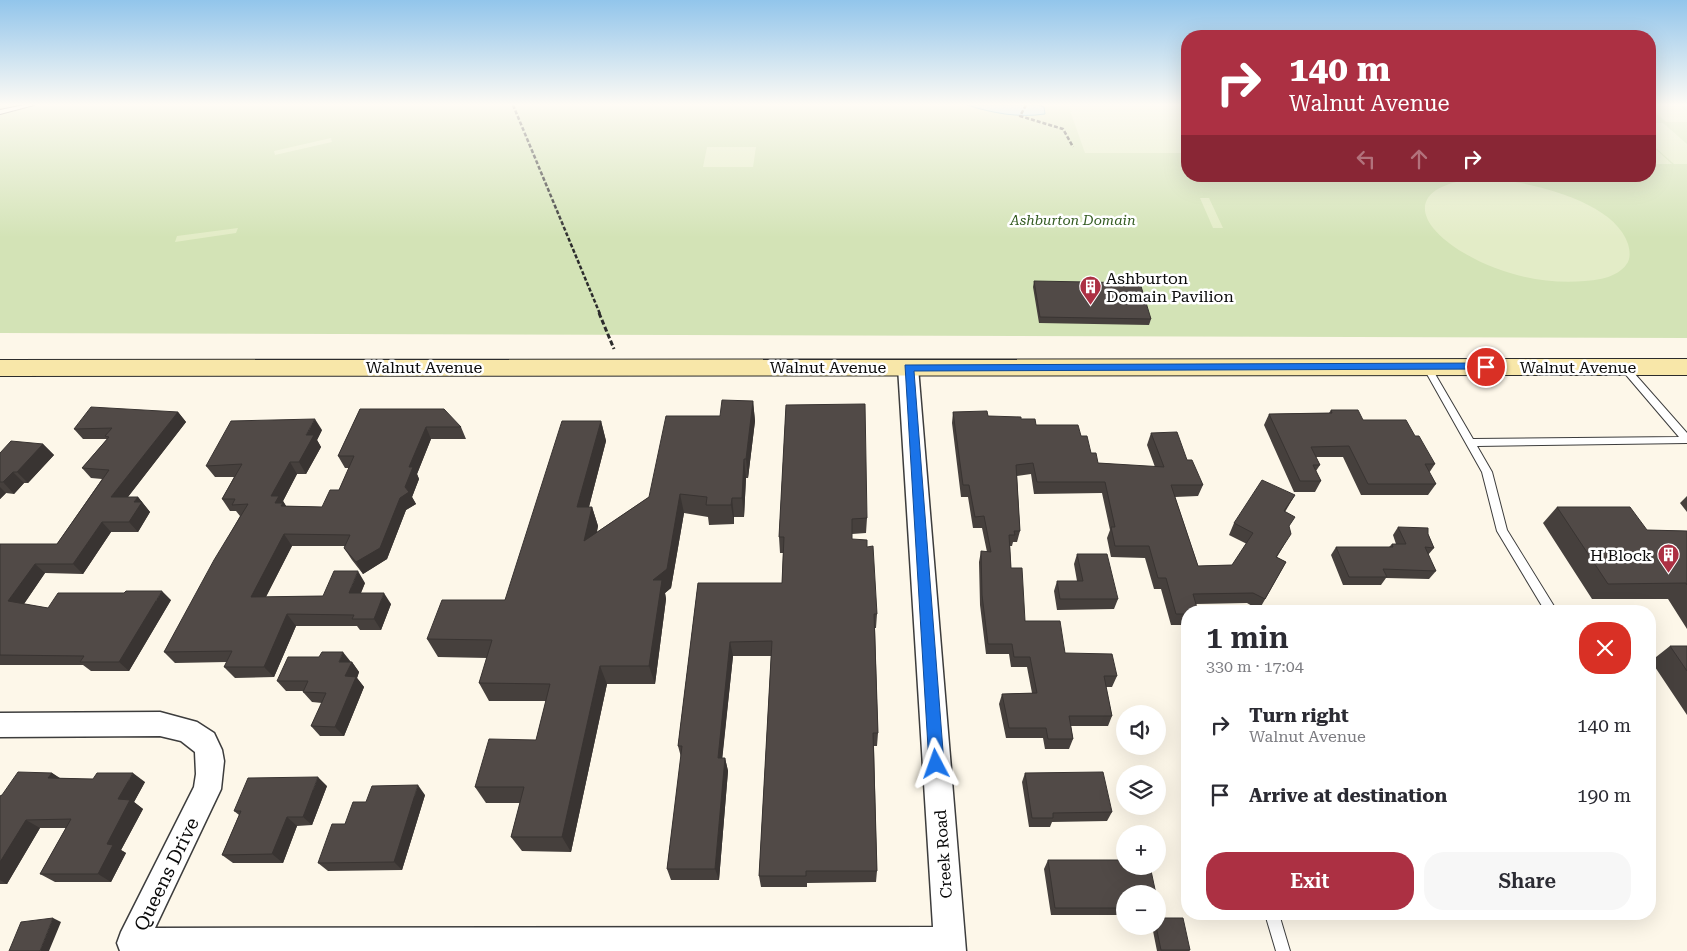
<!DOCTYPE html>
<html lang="en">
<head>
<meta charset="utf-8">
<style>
	body { margin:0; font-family:"Roboto Serif",serif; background:#f7f7f7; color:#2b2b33; height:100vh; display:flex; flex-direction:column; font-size:19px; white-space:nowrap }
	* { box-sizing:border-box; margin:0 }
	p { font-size:16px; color:#7c7c81 }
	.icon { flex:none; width:28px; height:28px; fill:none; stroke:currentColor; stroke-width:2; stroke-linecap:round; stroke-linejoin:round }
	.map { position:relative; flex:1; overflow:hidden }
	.details { position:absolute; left:1181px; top:605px; width:475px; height:315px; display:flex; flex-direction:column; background:#fff; border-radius:20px; box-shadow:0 5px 20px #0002 }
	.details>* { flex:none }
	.top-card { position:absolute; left:1181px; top:30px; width:475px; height:152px; border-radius:20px; box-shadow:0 5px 20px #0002; background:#ac3043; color:#fff; overflow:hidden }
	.fabs { position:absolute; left:1116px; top:705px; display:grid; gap:10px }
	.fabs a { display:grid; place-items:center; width:50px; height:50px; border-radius:50%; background:#fff; box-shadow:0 5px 20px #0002; font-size:25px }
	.pin { position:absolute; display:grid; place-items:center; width:42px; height:42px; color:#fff; margin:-21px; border:2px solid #fff; border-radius:50%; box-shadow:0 1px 5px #0007 }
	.me { position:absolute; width:55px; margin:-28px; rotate:356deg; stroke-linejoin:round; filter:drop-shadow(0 0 4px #0008) }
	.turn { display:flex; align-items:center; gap:18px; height:105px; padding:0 25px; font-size:22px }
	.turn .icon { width:65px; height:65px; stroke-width:2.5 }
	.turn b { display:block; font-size:35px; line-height:42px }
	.lanes { display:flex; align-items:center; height:48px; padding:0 25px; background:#0003; justify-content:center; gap:25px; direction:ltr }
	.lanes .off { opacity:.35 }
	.round { display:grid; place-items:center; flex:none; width:52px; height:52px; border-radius:20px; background:#f7f7f7 }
	.headline { display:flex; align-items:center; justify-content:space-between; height:85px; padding:0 25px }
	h1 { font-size:30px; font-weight:600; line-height:38px }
	.cta { display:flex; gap:10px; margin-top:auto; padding:10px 25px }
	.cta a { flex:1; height:58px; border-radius:20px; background:#ac3043; color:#fff; font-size:20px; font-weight:600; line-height:58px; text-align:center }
	.cta a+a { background:#f7f7f7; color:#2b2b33 }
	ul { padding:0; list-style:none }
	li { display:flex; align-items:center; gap:15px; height:70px; padding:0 25px }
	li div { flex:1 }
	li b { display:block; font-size:19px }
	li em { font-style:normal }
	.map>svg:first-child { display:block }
	.green { fill:#d3e3b6 }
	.pitch { fill:#e3ecc7 }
	.water { fill:#b2dff0; stroke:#409bc0 }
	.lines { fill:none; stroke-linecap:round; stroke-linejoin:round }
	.service-casing { stroke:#3d3d3d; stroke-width:2 }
	.minor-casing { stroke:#3d3d3d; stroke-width:3 }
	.secondary-casing { stroke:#2c2c2c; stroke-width:2 }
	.path-far1 { stroke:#2c2c2c; stroke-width:2.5; stroke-dasharray:4 2; stroke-linecap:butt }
	.path { stroke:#2c2c2c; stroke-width:3; stroke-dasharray:5 2.5; stroke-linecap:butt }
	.service { fill:#fff; fill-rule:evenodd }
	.minor { fill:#fff; fill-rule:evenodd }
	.secondary { fill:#f8e7a9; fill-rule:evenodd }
	.wall { fill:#46403d }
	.shaded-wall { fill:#393432 }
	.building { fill:#514a47; stroke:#393432 }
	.route { fill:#1a73e8; stroke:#114b97 }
	.labels { text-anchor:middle; stroke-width:5; stroke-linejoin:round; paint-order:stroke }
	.far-park-label { font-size:14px; font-style:italic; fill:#335b21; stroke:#fff }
	.poi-label { font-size:16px; fill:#0a0a0a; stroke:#fff; text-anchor:start }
	.street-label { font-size:16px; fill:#0a0a0a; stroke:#fff }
	.near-street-label { font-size:19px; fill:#0a0a0a; stroke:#fff }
</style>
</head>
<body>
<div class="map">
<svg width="1687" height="951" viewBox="0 0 1687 951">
	<rect width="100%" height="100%" fill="#fdf7e9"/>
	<path class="green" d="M0,105h1187l1,71h462v-71h37v233l-1687,-5z"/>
	<path class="pitch" d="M1068,105h119v48h-102z
		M1650,105h29l8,6v11h-21l-16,-14z
		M1650,123h13l24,21v20h-13l-24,-21z
		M331,138l1,4 -57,13 -1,-4z
		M1650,144l22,20h-22z
		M707,147h49l-3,20h-50z
		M1482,178c40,2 132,21 146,66 2,7 3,15 -2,21 -9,12 -27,15 -41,16 -40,4 -86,-7 -121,-28 -58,-35 -51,-70 18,-75z
		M1200,198h9l14,30h-10z
		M238,228l-2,5 -61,9 2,-6z"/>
	<path class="water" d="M967,105h71l6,2 1,7c-27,4 -53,-1 -78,-9z"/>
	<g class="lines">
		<defs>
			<path id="service" d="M24,105h10l-34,9v-4z
				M1427,364l4,3 42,72 206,-2 -58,-68 -1,-2 1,-2h6l60,68v10l-210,3 15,26 15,58 50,81h-12l-48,-80 -15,-59 -59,-105z
				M1265,914h14l11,37h-14z"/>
			<path id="minor" d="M908,361l7,2 3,4 48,584h-846l-3,-8 4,-11 73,-145 2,-13 -1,-22 -14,-11 -21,-5 -160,1v-24l160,-1 37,10 17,11 8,17 2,11 -3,28 -66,139 778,-1 -35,-560 3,-4z"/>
			<path id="secondary" d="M1687,359v16l-1687,1v-16z"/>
		</defs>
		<use href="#service" class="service-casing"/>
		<use href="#minor" class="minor-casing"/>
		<use href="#secondary" class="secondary-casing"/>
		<path class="path-far1" d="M513,105l87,209
			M1026,105l-6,11 43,13 10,18"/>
		<path class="path" d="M599,313l15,36"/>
		<use href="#service" class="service"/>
		<use href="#minor" class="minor"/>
		<use href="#secondary" class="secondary"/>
	</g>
	<path class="wall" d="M1034,281l117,38 -2,6 -110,-2 -6,-36z
		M753,401l2,20 -7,57h-2l-2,39h-10v7l-25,1 -1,-8 -24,-4 -13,75 -6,5 1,6 -11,85h-48l-36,168 -49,-1 -11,-14 9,-34h-34l-11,-16 61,-47 10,-39h-57l-10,-18 8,-25 -49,-1 -11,-18 78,-39 96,-179 5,20 -17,66h3l6,19 -1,6 52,-35 71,-81z
		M786,405l81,113 -1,15 -14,1v5l15,8 10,67 -1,14h-1l3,105 -1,13h-3l3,125 -1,11 -69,1v4h-46l-2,-11 12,-220h-38l-11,102h3l3,13 -9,109h-48l-4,-11 14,-112 -3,-11 20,-163h84l1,-30h-3l-1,-16z
		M360,409l101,18 5,12h-35l-14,35 2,5 -7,18 4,7 -10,6 -19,49 -24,15 -11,-14 -8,-12 1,-2h-53l-26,51 57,-1 42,-13 -4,10 30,11 -10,26h-21l-3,-4h-61l-22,51 -39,1 -11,-11 3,-5 -52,1 -11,-11 76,-136 -4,-5h-6l-8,-12 12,-22h-19l-9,-11 116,-36 -5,10 4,7 -15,27h-9l-14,27 3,5 36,1 17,-17 10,-22h-4l-7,-12z
		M1331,410l84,26 20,28 -6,9 7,11 -8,11h-67l-18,-38h-27l4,8 -4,6 5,10 -6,11h-21l-30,-67 5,-11 60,-1z
		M178,412l8,10 -58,75h10l12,15 -12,20h-27l-28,42 -38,-1 -21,31 24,4 123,-8 -42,71h-38l-8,-6h-83v-121h57l45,-65 -11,-1 -9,-10 25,-29h-24l-9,-10z
		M953,412l35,4 33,3 15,6 45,11 10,17 7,10 57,4 -8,-22 4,-12 36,27 16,25 -5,11 -23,1 23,69 34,-1 15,-21 -18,-9 5,-12 61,-28 -10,17 4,14 -5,19 -7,12 9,5 -27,48 -12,-7 -51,1 -8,7v14h-17l-10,-36h-7l-9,-31 -34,-1 -4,-19 3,-8 -8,-37 -68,1 -3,-20 -14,2 3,55 -3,11h-4l-1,4h-2l1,22 14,53 40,32 52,23 -5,11h-6l6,29 -4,10h-37l2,13 -4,10h-24l-2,-11h-37l-7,-34 3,-10 30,-1 -5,-26h-16l-2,-13h-23l-6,-49 -1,-43 2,-11 6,1 -5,-24h-9l-5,-31h-7l-9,-74z
		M43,444l11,11 -26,28h-4l-10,11 -8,-1 -6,6v-46z
		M1687,496v16l-7,-9z
		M1557,507l90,23 40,1v98l-19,-30h-76l-49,-76z
		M1398,527l30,7 6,14 -6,7 8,16 -7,8 -43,-1 -5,7h-38l-12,-30 5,-8h53l3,-3h4l-3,-9z
		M1077,554l41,45 -4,10 -57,1 -3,-19 3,-10h20l-3,-17z
		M1670,646h17v69l-36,-54z
		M352,662l7,10 -2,6 7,9 -20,49h-24l-9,-10 11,-23 -10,-1 -9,-10 1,-1h-18l-9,-10z
		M52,773l8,5 85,4 -11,20 9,7 -22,41 5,3 -15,29h-56l-15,-8 26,-46h-26l-33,56h-7v-88l2,-1z
		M1025,773l87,39 -5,9 -55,1 -2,5h-21l-7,-45z
		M327,786l-15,39 -15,1 -14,37h-50l-11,-8 17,-40 -5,-4z
		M425,795l-23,75 -74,1 -10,-8 27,-39 21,-22z
		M1124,857h1v58h-74l-7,-46 4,-9h74z
		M1369,914h78l-4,2 -73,1z
		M1152,926h6l32,24 -1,1h-32z"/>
	<path class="shaded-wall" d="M753,401l2,20 -7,57 -2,-19z
		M178,412l8,10 -66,85 -9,-10z
		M315,419l7,11 -5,10 4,7 -15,27 -7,-12 7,-27z
		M601,421l5,20 -22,85 -7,-19z
		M426,427l5,12 -14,35 2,5 -7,18 4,7 -10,6 -19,49 -24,15 -7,-12 44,-64 5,-11 4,-20z
		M43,444l11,11 -26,28 -11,-11z
		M744,459l2,19 -2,39 -2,-19z
		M290,462l7,12 -14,27 8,13 -16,-11 -4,-7z
		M13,472l11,11 -10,11 -11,-12z
		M0,487l6,6 -6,6z
		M680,494l4,19 -13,75 -6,5 1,6 -11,85 -6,-18 4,-86z
		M138,497l12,15 -12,20 -9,-10 5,-20z
		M732,498l2,19v7l-3,-19z
		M592,507l6,19 -8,34 -6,-19z
		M102,522l9,10 -28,42 -10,-10z
		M284,534l8,12 -32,62 -9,-11z
		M35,564l10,9 -26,38 -11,-10z
		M358,571l7,12 -9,21 -7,-11z
		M162,591l9,9 -42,71 -10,-9z
		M384,593l7,11 -10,26 -7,-11z
		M287,614l9,12 -22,51 -10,-10z
		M730,642l3,14 -12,115 -3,-13z
		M343,652l8,10h-12z
		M352,662l7,10 -2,6 7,9 -20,49 -9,-9 10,-51z
		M600,666l7,18 -36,168 -9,-15z
		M725,758l3,13 -9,109 -4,-11z
		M52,773l13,9 -17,-4z
		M133,773l12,9 -11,20 9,7 -22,41 5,3 -15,29 -13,-8 9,-30 11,-45z
		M318,777l9,9 -15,39 -9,-8z
		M418,785l7,10 -23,75 -8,-8z
		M287,817l10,9 -14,37 -11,-9z
		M26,820l14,8 -33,56 -7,-4v-18z
		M53,918l8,4 -12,29h-9z"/>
	<path class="building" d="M1034,281l106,2 11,36 -111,-2z
		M722,400l31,1 -7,58h-2l-2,39h-10l-1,7h-25l1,-8 -27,-3 -13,75 -14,11h9l-13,86h-49l-38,171h-51l13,-50h-49l14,-48 47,1 14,-56 -71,-1 13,-43 -65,-1 15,-39h63l57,-179h39l-24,86h15l-8,34 65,-44 17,-81h54z
		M865,404l2,114 -15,1v20l15,1v7l6,-1 4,68h-3l4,119h-5l4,138h-71v5h-47l13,-235 -42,1 -12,116h7l-10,111h-48l15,-123h-4l20,-163h84l2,-46h-5l7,-132z
		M91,407l87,5 -67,85h27l-4,5h8l-13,20h-27l-29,42h-38l-27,37 40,7 10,-15h66l2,-2h36l-43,71h-39l4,-6 -84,-1v-111h57l52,-74 -27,-2 27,-31 -4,-1 7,-8 -38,1z
		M360,409h84l17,18h-35l-17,40h4l-8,20 4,5 -9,6 -20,50 -24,14 -12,-14 6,-13 -66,-1 -33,63 72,-1 11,-25h24l-9,22h35l-10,26h-22l2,-4 -67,-1 -23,53h-40l8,-16 -68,1 50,-92 34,-56 -16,1 3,-6h-13l20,-35 -36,2 25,-45 84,-2 -9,16h8l-15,27h-9l-19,34h8l-4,7h8l-2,3 41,1 8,-17h9l15,-34h-16z
		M1331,410h27l5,10h43l9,16h4l16,28h-10l11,20h-68l-19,-38 -38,1 9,18h-7l8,16h-21l-31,-67 63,-1z
		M987,411l1,5 33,1v2h14l1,6h42l3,11h6l4,17h5l2,10 66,4 -13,-34 26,-1 10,28h5l11,25h-32l27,81 34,-1 21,-32 -19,-10 28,-43 33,15 -11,16 11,6 -6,9 2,8 -15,23 10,5 -21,37 -12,-6 -60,1 5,17h-10v3h-12l-10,-36h-8l-9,-32h-34l-4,-19h4l-10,-45h-68l-4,-19 -17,2 4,66h-6l1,4h-6l2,33h11l3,53h35l5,32 47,1 5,22h-13l8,40h-43l4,23h-25l-2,-11h-37l-7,-34 35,-1 -7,-36h-16l-2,-13h-24l-6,-49 -1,-44 10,1 -7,-36 -9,1 -6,-32h-6l-10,-73z
		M11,441l32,3 -26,28h-4l-10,10h-3v-29z
		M1557,507h73l17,23 40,1v54l-1,-2 -78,1z
		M1398,527l30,1v6l6,14 -9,-1 11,24 -53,-2 4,8h-38l-13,-30h57l-1,-3h14z
		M1077,554h30l11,45h-58l-3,-18h26z
		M1670,646h17v25z
		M322,652h21l-4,10h13l-7,14 11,1 -21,50 -24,-1 15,-33 -23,-1 5,-11h-31l11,-24h31z
		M18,772l34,1 -4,5 45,1 4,-6h36l-15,26 12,1 -23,44 6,1 -15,29h-58l31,-55 -45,1 -26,42v-66l2,-1z
		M1103,772l9,40 -59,1v5h-21l-7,-45z
		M318,777l-15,40h-16l-15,37 -50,1 19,-44h-7l14,-33z
		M418,785l-24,77 -76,1 14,-39h13l8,-22h13l6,-16z
		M1124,857h1v9h25l6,28h-31v14h-70l-7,-48h77z
		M53,918l-13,33h-31l12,-29z
		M1158,918h25l7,32h-29l-5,-24h2z"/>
	<linearGradient id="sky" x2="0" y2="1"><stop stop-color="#92c5eb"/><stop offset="0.44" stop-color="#fefbf5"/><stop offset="1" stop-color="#fefbf5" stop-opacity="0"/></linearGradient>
	<rect width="1687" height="238" fill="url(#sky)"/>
	<path class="route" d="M1486,363l5,4 -2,2 -575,2 30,393 -2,4 -6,2 -5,-2 -2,-4 -24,-399z"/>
	<defs>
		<symbol id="building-pin" viewBox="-11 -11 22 30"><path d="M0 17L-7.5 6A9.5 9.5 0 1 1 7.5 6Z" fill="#ac3043" stroke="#fff"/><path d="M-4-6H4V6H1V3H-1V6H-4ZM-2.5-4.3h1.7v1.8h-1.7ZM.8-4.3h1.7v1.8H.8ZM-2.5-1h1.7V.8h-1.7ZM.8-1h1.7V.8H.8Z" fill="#fff"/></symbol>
	</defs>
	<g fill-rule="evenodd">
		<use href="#building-pin" x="1078" y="274" width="25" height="34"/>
		<use href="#building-pin" x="1656" y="542" width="25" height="34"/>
	</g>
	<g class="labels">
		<g class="far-park-label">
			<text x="1073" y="225">Ashburton Domain</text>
		</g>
		<g class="poi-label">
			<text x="1106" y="284">Ashburton<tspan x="1106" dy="18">Domain Pavilion</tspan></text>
			<text x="1652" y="561" text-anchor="end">H Block</text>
		</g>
		<g class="street-label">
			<text x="424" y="373">Walnut Avenue</text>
			<text x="828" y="373">Walnut Avenue</text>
			<text x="1578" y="373">Walnut Avenue</text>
			<text transform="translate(943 854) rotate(-94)" y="6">Creek Road</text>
		</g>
		<g class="near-street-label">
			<text transform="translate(166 874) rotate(-64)" y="7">Queens Drive</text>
		</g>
	</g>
</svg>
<div class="fabs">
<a><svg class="icon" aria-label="sound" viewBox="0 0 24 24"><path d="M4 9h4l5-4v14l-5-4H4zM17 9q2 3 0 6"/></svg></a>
<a><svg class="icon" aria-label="layers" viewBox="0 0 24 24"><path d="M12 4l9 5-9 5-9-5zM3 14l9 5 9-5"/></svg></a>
<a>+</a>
<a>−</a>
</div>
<div class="pin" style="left:1486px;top:367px;background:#d93025"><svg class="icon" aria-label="arrive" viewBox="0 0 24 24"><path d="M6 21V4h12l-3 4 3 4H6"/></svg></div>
<svg class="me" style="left:936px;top:764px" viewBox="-20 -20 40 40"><path d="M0-17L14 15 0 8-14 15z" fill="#1a73e8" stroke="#fff" stroke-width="4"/></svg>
<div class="top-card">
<div class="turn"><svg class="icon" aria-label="right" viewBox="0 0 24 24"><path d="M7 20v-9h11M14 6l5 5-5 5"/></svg><div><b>140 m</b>Walnut Avenue</div></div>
<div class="lanes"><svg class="icon off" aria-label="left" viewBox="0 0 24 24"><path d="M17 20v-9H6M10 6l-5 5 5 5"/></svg><svg class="icon off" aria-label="ahead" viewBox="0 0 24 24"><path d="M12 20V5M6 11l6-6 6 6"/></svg><svg class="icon" aria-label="right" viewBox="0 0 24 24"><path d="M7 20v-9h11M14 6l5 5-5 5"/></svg></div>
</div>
<section class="details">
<div class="headline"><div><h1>1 min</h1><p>330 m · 17:04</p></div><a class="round" style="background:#d93025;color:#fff"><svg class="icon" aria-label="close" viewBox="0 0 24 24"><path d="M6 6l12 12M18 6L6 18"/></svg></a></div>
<ul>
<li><svg class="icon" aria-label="right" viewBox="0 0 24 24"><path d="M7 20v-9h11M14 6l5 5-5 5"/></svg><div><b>Turn right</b><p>Walnut Avenue</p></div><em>140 m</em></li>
<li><svg class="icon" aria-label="arrive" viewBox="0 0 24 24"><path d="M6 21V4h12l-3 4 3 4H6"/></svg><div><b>Arrive at destination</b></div><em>190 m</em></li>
</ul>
<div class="cta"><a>Exit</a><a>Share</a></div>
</section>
</div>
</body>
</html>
